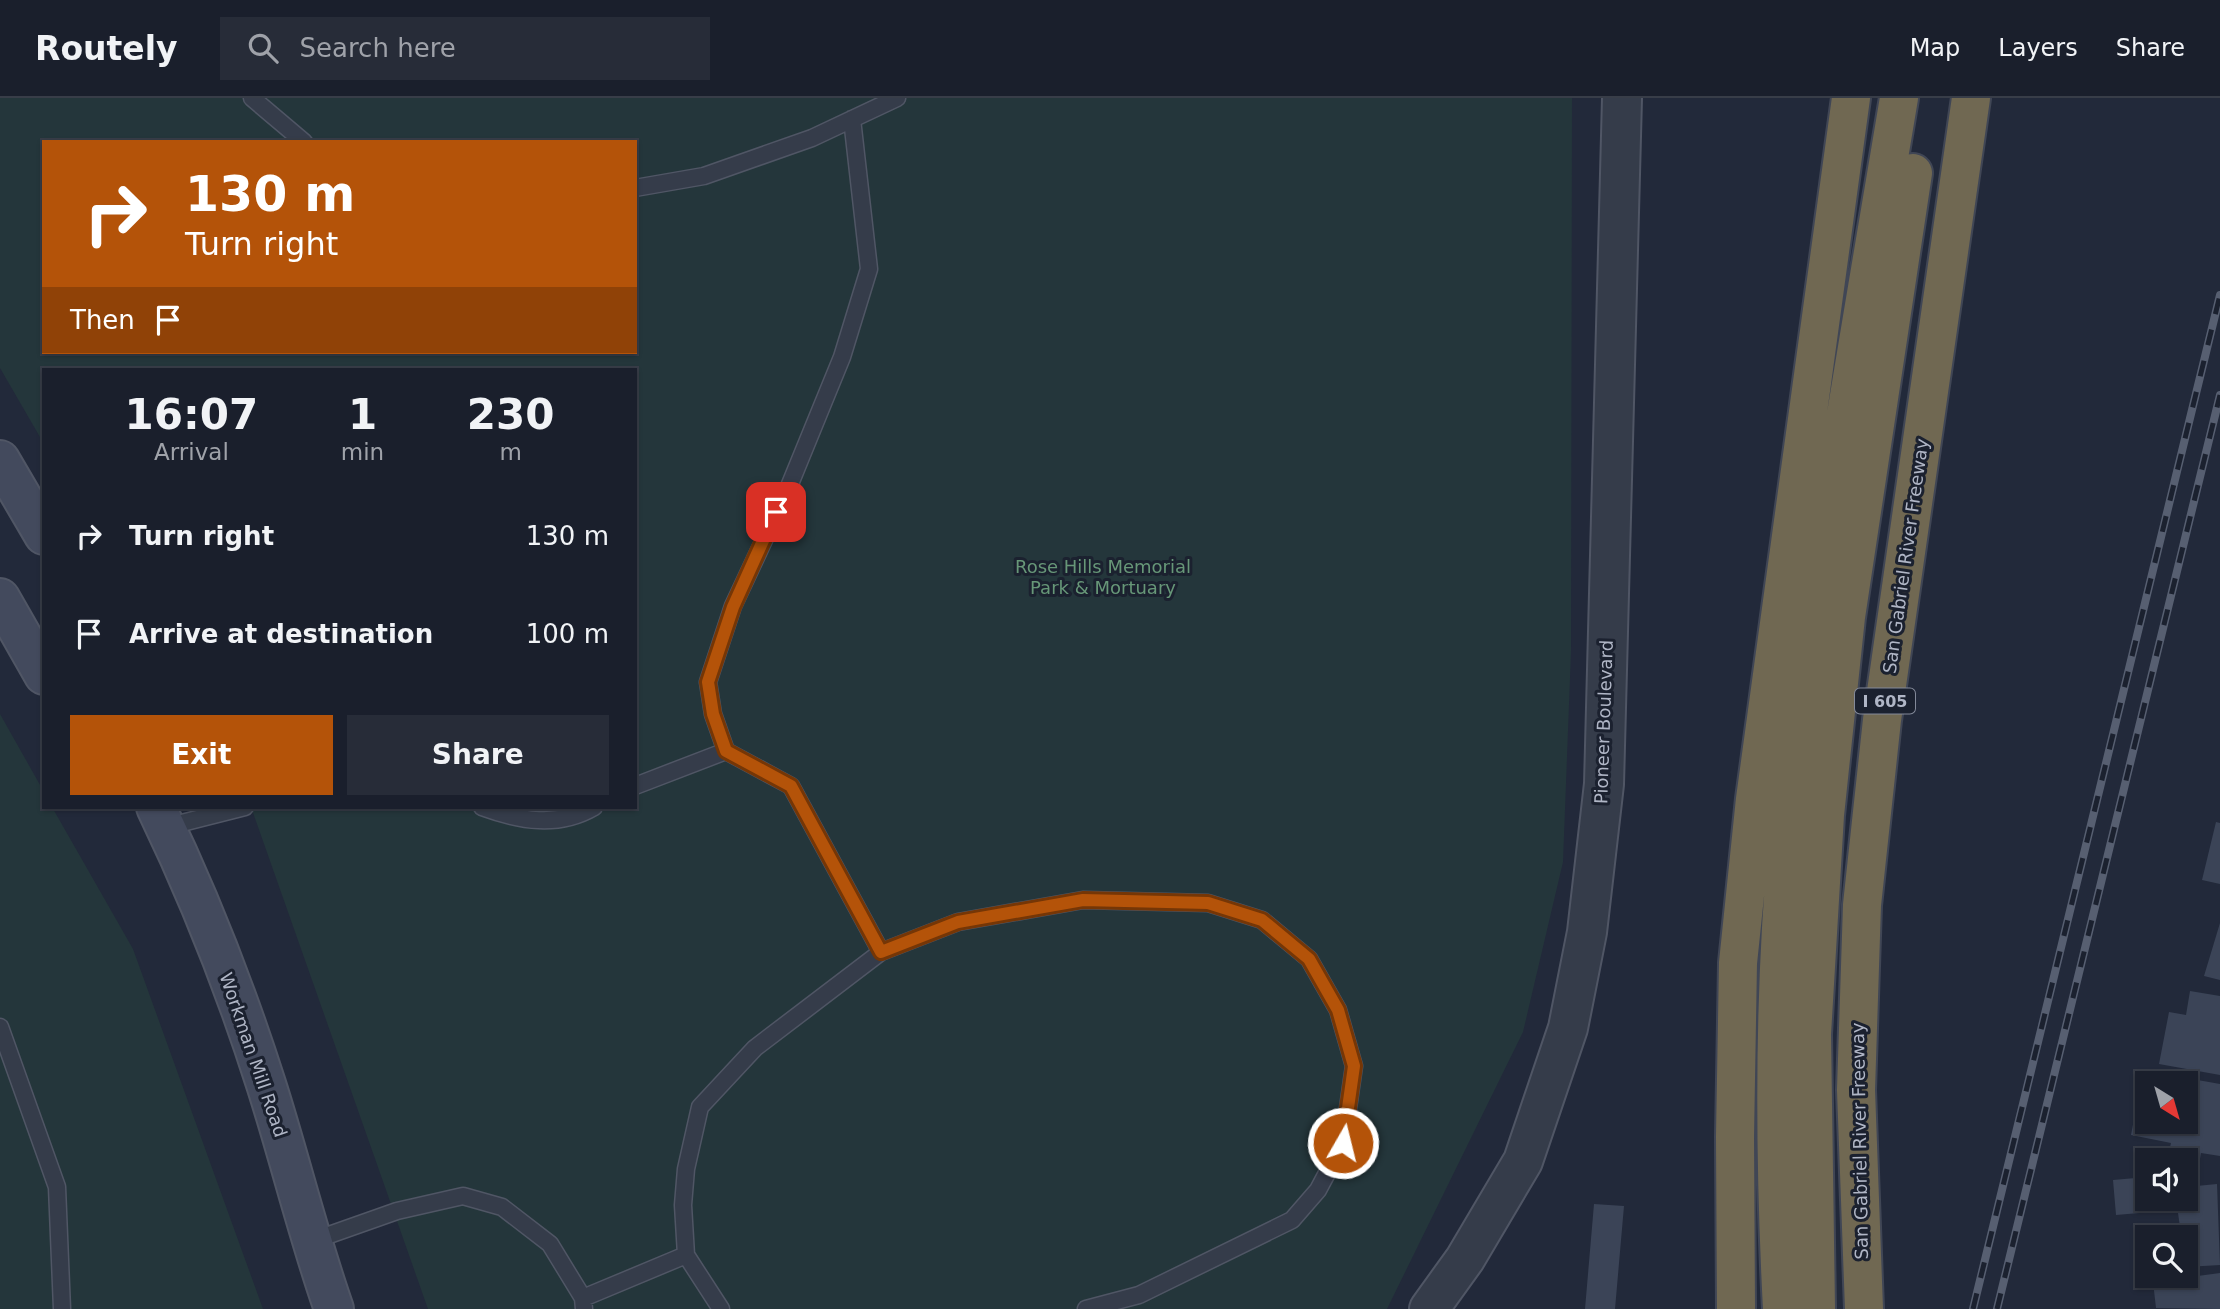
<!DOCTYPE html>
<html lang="en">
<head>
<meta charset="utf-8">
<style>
	body { margin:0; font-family:"DejaVu Sans",sans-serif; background:#272c38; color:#f1f3f6; height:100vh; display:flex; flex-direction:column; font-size:26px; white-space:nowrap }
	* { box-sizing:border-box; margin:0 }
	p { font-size:23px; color:#9fa2a9 }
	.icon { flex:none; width:38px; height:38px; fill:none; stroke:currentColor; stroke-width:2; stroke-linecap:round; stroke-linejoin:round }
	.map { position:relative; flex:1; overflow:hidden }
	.details { position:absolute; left:42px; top:270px; width:595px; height:441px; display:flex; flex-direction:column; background:#1a1f2c; border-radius:0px; box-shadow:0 2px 5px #0004,0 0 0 2px #383d48 }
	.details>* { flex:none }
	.hud { position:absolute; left:42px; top:42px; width:595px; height:214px; border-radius:0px; box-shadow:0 2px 5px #0004,0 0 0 2px #383d48; background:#b45309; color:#fff; overflow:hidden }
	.needle { width:46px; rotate:143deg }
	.tools { position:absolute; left:2135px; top:973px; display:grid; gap:14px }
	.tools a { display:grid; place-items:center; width:63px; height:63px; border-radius:0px; background:#1a1f2c; box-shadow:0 2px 5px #0004,0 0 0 2px #383d48; font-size:35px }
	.pin { position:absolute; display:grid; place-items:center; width:60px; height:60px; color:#fff; margin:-30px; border-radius:14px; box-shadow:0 4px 10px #0006 }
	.me { position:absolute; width:77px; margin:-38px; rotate:8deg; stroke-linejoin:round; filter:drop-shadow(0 0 5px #0008) }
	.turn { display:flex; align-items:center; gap:24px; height:147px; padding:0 28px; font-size:32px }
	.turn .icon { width:91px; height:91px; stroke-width:2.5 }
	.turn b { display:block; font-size:49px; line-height:60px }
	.then { display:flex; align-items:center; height:66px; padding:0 28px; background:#0003; gap:14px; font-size:26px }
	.eta { display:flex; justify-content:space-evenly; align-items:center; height:119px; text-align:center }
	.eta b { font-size:42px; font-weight:600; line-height:49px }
	.action { display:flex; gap:14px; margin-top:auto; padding:14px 28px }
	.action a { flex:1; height:80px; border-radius:0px; background:#b45309; color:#fff; font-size:28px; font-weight:600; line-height:80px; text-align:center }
	.action a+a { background:#272c38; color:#f1f3f6 }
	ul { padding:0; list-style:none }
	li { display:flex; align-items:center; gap:21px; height:98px; padding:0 28px }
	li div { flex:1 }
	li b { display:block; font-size:26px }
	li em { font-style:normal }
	header { display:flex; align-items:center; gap:42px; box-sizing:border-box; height:98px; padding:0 35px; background:#1a1f2c; border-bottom:2px solid #383d48 }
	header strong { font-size:33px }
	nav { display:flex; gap:38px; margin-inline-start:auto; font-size:24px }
	.search { width:490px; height:63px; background:#272c38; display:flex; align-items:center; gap:18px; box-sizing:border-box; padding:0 24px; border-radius:0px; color:#9fa2a9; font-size:26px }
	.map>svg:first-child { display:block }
	.green { fill:#24363b; fill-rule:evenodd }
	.building { fill:#3b4457 }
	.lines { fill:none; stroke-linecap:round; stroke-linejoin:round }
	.service-casing { stroke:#505665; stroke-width:19 }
	.tertiary-casing { stroke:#505665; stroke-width:42 }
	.secondary-casing { stroke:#505665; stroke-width:42 }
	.motorway-casing { stroke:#404655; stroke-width:42 }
	.service { stroke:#353c4a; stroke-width:16 }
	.tertiary { stroke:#353c4a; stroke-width:38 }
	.secondary { stroke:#434a5d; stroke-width:38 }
	.motorway { stroke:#706852; stroke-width:38 }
	.rail-casing { stroke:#575f71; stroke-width:8 }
	.rail { stroke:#1b212f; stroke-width:5; stroke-dasharray:16; stroke-linecap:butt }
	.route-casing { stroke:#753606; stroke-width:18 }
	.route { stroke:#b45309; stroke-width:12 }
	.labels { text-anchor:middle; stroke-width:6; stroke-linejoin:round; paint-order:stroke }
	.shield { fill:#1b212f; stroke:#838999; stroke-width:2 }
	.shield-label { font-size:16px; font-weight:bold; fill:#b0b6c6 }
	.street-label { font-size:18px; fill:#b0b6c6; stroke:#1b212f }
	.park-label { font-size:18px; fill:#679778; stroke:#1b212f }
</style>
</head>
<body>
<header>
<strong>Routely</strong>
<div class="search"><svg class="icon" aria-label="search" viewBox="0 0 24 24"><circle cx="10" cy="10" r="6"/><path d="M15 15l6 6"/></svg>Search here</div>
<nav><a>Map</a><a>Layers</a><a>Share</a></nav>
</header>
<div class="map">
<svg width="2220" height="1211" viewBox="0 0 2220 1211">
	<rect width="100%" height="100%" fill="#22293a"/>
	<path class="green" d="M0,0h1572l-1,554 -8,210 -40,170 -136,277h-959l-177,-502h384v-438h-591v75l-44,-76zM44,44h591v210h-591z
		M0,616l44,78v15h8l81,142 130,360h-263z"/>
	<path class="building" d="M2216,724l4,1v61l-18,-4z
		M2220,825v57l-16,-4z
		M2190,893l30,5v79l-61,-11 10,-52 17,3z
		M2192,981l28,5v72l-19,-3 -3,17 -12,-2v-8h-19l4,-17 -40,-8 9,-47 7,1v33h39v-26l2,1z
		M2147,1079v22h3l1,13 -35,3 -3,-35z
		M2217,1086l3,81 -34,2v-30h-21l-1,-8 16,-2 -4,-28h10v-12z
		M1594,1106l30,2 -9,103h-30z
		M2220,1175v36l-64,-1 -3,-26z"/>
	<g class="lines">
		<defs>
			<path id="service" d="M252,0l52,44
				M852,21l17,150 -27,88 -54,132 -55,117 -25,76 5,32 13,37 65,35 90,166
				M635,90l69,-12 108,-38 85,-40
				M635,688l91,-35
				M482,709c38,14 76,21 112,0
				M166,729l79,-20
				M0,929l57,160 5,122
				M312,1143l85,-30 66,-15 39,11 48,37 33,54 1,11
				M583,1200l103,-43
				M721,1211l-35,-54 -3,-50 3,-36 14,-62 55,-59 126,-96 77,-30 125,-22 125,3 54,17 47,39 29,51 16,56 -11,77 -25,47 -26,30 -153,75 -53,14"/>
			<path id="tertiary" d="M1429,1211l36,-50 58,-98 45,-133 19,-96 17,-148 18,-686"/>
			<path id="secondary" d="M0,362l44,75
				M0,500l44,77
				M156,709c43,89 80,183 110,277 24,75 42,151 68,225"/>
			<path id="motorway" d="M1736,1211l-1,-172 3,-174 17,-164 96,-701
				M1782,1211c-8,-154 -9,-318 6,-472 25,-248 70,-493 111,-739
				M1816,1211l-4,-275 13,-219 21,-198 67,-444
				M1864,1211l-8,-219 6,-185 20,-185 89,-622"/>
		</defs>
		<use href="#service" class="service-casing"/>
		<use href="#tertiary" class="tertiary-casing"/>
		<use href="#secondary" class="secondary-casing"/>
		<use href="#motorway" class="motorway-casing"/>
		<use href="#service" class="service"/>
		<use href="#tertiary" class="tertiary"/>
		<use href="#secondary" class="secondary"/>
		<use href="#motorway" class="motorway"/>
		<defs>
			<path id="rail" d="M1973,1211l247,-1014
				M1997,1211l223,-914"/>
		</defs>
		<use href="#rail" class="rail-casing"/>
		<use href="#rail" class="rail"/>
	</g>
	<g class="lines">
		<defs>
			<path id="route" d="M776,414l-43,95 -25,75 5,32 13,37 65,35 90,166 77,-30 125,-22 125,3 54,17 47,39 29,51 16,56 -11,77"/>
		</defs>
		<use href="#route" class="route-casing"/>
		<use href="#route" class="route"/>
	</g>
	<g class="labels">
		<rect class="shield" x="1855" y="590.5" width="60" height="25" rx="5"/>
		<g class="shield-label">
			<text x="1885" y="609">I 605</text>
		</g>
		<g class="street-label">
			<text transform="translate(1906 458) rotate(-82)" y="6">San Gabriel River Freeway</text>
			<text transform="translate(1604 624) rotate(-88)" y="6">Pioneer Boulevard</text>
			<text transform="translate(253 957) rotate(71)" y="6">Workman Mill Road</text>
			<text transform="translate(1860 1043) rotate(-91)" y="6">San Gabriel River Freeway</text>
		</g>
		<g class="park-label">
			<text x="1103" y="475">Rose Hills Memorial<tspan x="1103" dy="21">Park &amp; Mortuary</tspan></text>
		</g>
	</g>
</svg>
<div class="tools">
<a><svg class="needle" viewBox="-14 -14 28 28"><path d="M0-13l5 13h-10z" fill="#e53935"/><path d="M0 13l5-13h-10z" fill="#9fa2a9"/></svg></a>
<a><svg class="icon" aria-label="sound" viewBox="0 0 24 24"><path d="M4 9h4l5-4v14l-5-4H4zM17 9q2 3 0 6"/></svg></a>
<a><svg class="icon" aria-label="search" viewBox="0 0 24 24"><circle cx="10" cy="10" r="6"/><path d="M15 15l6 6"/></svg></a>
</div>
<div class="pin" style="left:776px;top:414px;background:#d93025"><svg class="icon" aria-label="arrive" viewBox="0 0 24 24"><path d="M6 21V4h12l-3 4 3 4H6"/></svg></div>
<svg class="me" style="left:1343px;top:1045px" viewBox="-20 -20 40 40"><circle r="17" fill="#b45309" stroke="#fff" stroke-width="3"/><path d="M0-11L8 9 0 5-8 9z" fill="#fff"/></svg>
<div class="hud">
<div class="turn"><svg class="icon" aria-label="right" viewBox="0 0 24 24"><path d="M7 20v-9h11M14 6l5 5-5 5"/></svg><div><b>130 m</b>Turn right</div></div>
<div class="then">Then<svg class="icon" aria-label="arrive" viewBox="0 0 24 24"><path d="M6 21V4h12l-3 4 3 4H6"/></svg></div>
</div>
<section class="details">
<div class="eta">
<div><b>16:07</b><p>Arrival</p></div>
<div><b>1</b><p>min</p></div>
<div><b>230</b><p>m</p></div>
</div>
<ul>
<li><svg class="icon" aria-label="right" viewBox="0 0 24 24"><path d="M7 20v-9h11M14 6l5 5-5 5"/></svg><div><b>Turn right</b></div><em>130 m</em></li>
<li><svg class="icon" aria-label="arrive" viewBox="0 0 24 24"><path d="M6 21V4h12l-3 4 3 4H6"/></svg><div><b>Arrive at destination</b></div><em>100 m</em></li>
</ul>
<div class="action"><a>Exit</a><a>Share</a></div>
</section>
</div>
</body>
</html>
